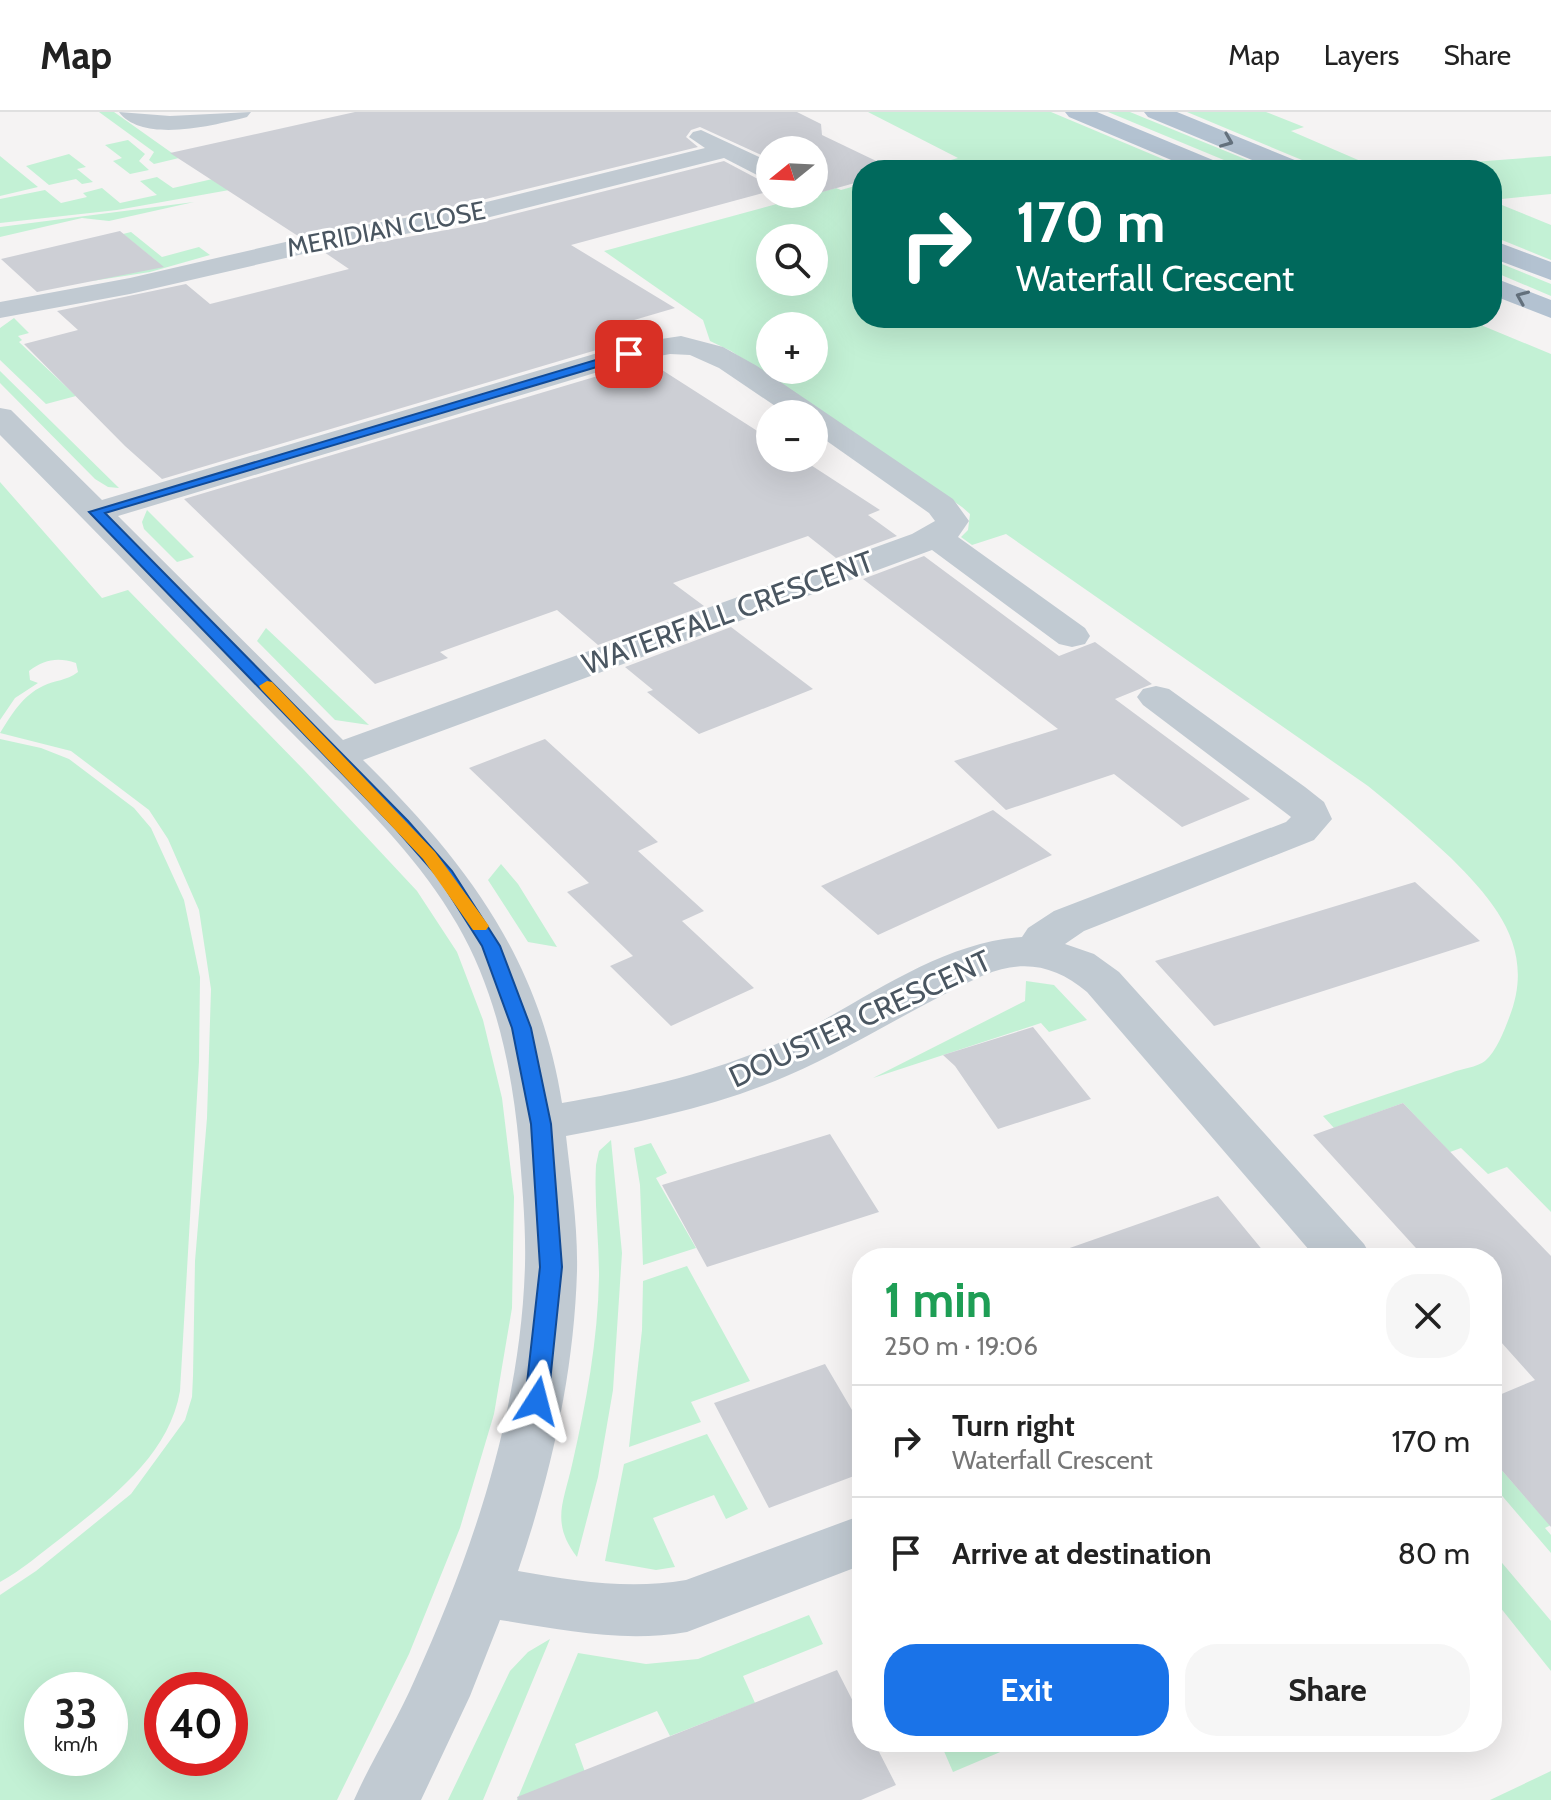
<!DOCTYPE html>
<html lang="en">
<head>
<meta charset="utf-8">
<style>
	body { margin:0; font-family:Cabin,sans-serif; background:#f6f6f6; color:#222; height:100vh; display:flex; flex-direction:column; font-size:30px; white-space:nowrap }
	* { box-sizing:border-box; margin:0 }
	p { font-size:26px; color:#767676 }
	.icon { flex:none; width:44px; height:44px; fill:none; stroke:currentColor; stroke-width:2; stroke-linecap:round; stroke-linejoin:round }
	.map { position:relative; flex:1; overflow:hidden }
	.details { position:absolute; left:852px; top:1136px; width:650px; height:504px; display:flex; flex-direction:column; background:#fff; border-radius:32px; box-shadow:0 8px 32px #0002 }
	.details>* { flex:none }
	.banner { position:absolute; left:852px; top:48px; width:650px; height:168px; border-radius:32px; box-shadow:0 8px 32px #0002; background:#00695c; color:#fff; overflow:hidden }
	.needle { width:52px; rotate:252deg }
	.controls { position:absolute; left:756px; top:24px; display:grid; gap:16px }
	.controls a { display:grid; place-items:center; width:72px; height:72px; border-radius:50%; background:#fff; box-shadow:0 8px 32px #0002; font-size:40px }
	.speed { position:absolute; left:24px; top:1560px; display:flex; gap:16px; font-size:40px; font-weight:700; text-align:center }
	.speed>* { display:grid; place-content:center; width:104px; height:104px; border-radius:50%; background:#fff; box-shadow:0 8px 32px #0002; line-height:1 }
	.speed small { font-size:20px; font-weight:400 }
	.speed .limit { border:12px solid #d22; background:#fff; color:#111 }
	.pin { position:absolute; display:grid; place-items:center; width:68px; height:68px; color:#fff; margin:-34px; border-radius:16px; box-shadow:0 4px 12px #0006 }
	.me { position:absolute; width:88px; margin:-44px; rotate:9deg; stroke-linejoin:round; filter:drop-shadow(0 0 6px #0008) }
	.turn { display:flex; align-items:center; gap:28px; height:168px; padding:0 32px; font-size:36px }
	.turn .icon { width:104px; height:104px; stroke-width:2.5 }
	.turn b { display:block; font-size:56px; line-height:68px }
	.round { display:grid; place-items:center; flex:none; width:84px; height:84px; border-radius:32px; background:#f6f6f6 }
	.overview { display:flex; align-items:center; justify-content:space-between; height:136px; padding:0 32px }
	h1 { font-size:48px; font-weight:700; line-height:60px; color:#1e9e55 }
	.cta { display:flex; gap:16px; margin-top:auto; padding:16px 32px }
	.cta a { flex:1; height:92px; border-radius:32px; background:#1a73e8; color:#fff; font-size:32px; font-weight:700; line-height:92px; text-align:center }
	.cta a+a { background:#f6f6f6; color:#222 }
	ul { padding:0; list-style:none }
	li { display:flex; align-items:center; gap:24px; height:112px; padding:0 32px; border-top:2px solid #e0e0e0 }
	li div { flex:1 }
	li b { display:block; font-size:30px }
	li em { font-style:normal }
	header { display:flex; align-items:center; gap:48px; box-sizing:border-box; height:112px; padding:0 40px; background:#fff; border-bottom:2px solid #e0e0e0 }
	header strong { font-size:38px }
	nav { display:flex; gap:44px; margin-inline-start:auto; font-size:28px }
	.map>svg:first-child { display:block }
	.green { fill:#c3f1d5; fill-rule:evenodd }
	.building { fill:#cdcfd5 }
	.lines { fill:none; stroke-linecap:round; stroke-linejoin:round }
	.minor { fill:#c1cad2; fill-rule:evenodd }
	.major { fill:#b3c2d1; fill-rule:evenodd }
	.oneway { stroke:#64717d }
	.route { fill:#1a73e8; stroke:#114b97; stroke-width:2 }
	.slow { fill:#f59e0b }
	.labels { text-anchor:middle; stroke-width:6; stroke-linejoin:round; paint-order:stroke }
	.far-street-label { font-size:26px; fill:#4a5661; stroke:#fff }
	.street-label { font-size:30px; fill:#4a5661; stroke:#fff }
</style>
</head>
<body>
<header>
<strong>Map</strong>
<nav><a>Map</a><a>Layers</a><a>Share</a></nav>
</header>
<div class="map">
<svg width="1551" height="1688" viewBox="0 0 1551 1688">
	<rect width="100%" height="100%" fill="#f5f3f3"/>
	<path class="green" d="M99,0h15l65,46 -25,6 -5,-4 5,-8z
		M868,0h183l138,58h-274l43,-12z
		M1108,0h22l142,58h-24z
		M1187,0h79l38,15 -13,4 88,38 172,-13v38l-59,6v-30h-166z
		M128,28l17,14 -6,7 10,9 -19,4 -17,-13 9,-3 -17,-13z
		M69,42l17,13 -9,2 16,13 -11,2 -6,-5 -27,6 -23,-19z
		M0,44l38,31 -38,9z
		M157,65l16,11 44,-10 18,11 -118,21 -117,13v-24l45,-9 16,13 26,-6 -4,-4 19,-5 18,15 37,-8 -17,-14z
		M862,72v134h602l87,36v858l-44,-45 -19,7 -27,-26 -11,4 -47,-49 -69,25 -11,-12c42,-15 85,-29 128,-43 9,-4 27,-6 34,-12 11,-9 19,-30 24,-43 27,-68 -12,-114 -58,-160 -27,-25 -54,-49 -83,-72l-362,-252 -34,11 -11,-8 7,-7 2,-16 -8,-7 -231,-156 -21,-10 -7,-21 -99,-69 232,-63 5,2zM770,126h44v44h-44zM770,214h44v44h-44z
		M1492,89l59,24v35l-59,-24z
		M194,90l-85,19 -27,-3 -82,19v-10z
		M131,120l31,25 37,-10 11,8 -60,17 -58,9 63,-21 -32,-26z
		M1492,148l59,24v12l-59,-25z
		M14,206l15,15 -11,3 4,4 -3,2 57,54 -30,8 -46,-44v-32z
		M0,259l119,117 -11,-1 -13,-8 -95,-96z
		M0,370l102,116 26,-8 176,180 113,121 40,61 26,68 19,78 12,99 -2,111 -18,106 -34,114 -51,126 -72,146h-337v-205l36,-24 95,-77 54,-74 7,-23 1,-21 2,-115 12,-143 4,-129 -12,-79 -31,-71 -19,-29 -78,-59 -71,-18c12,-19 22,-37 43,-47 12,-6 23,-5 35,-14l-2,-9c-18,-6 -31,-4 -47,8l1,9 8,3 -23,15 -15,22zM42,1578h68v68h-68zM230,1578v68h-68v-68z
		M147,398l47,47 -17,5 -33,-33 -2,-7z
		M266,516l103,97 -34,-5 -78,-79z
		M0,627l41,9 28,11 65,49 17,20 33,72 16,77 -1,85 -19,329c-11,65 -71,109 -119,147 -20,15 -39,32 -61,44z
		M501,752l17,20 39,63 -29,-5 -40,-62z
		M1026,869l28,4 33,35 -38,12 -8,-9 -168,55 152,-77z
		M611,1028l11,113 -9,137 -15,87 -21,80c-26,-34 -14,-53 -5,-92 14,-61 26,-125 27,-189 0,-37 -5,-74 -3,-111l3,-14z
		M651,1031l16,30 -11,5 40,70 -53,17 -3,-80 -6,-37z
		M687,1154l63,115 -59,21 10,20 -72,25 13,-117 1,-49z
		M707,1322l41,75 -22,10 -12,-24 -61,23 22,49 -19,3 -51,-9 19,-97z
		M1492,1347l41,47 18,-7v26l-6,3 6,7v18l-59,-69z
		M1492,1439l59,70v50l-59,-74z
		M809,1503l14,29 -80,32 12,27 -85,33 -13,-25 -82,33 20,56h-78l61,-147 68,11 52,-5z
		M550,1527l-67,161h-35l62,-129 18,-19z
		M940,1630h84l-71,30z
		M1551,1659v29h-61z"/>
	<path class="building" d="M355,0h442l24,12 1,11 73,35h-33v11l-72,20 -13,-7h37v-44h-44v9l-70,-32 -9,3 -5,7 12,10 -237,58 -163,31 -128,-83z
		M724,49l32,17 14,1v12l-199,54 104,63 -75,22 20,13 -458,136 -37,-33 -101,-102 54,-14 -21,-19 129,-27 24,20 139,-35 -25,-17 139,-25z
		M120,119l44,36 -127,25 -36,-33z
		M648,249l122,78v19h30l80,52 -12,5 29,21 -61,22 -28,-22 -135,47 31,23 -106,39 -41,-35 -117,42 8,6 -73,26 -191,-185z
		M924,444l135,100 36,-14 57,42 -37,15 135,100 -68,28 -68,-53 -108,36 -52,-49 104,-32 -195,-150z
		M731,515l82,62 -114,45 -52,-42 6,-2 -28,-23z
		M545,627l113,103 -20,9 66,60 -22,10 72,67 -83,38 -61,-60 23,-10 -66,-64 22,-9 -120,-115z
		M993,698l59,45 -174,80 -57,-49z
		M1415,770l65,59 -266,85 -59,-65z
		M1033,915l58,72 -93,30 -43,-63 -12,-11z
		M1403,991l148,153v271l-59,-68v-61l43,-18 -43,-48v-74h-67l-112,-123z
		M830,1022l49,78 -172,55 -45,-82z
		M1218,1084l51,62h-204l-1,-8z
		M825,1252l37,63v46l-93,35 -55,-105z
		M837,1558l25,49v23h12l22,43 -35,15h-343l-1,-3z"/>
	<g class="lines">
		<path class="minor" d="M119,0l51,4 81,-4 -4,5c-32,8 -104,27 -128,-5z
			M701,18l69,32v14l-13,-1 -33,-17 -262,66 -120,21 -212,49 -130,24v-16l130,-24 212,-49 120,-21 243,-60 -16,-11 4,-5z
			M681,224l42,11 34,19 196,133 16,22 -11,16 127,91 5,8 -5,8 -13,3 -13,-3 -127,-94 -569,210c102,101 176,197 199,343 76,-13 151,-30 221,-62 77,-36 152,-98 239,-104l6,-9 26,-17 232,-89 5,-5 -148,-112 -6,-8 6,-8 13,-3 13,3 136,98 19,15 8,17 -18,21 -230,91 -19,13 29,10 25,18 245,272 8,14h-56l-229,-266c-32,-27 -64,-33 -103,-17 -67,30 -128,71 -195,100 -70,31 -148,47 -223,61 5,45 12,90 11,135 -3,103 -26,203 -59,300 57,10 111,19 168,9l176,-65v50l-175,67c-64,11 -123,-2 -187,-12l-30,76 -49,104h-67c18,-41 43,-79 61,-121 59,-130 106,-271 110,-414 1,-40 -3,-80 -6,-120 -7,-76 -23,-154 -62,-221 -45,-78 -115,-140 -178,-204 -93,-95 -185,-191 -279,-285v-27l11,2 91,90 526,-156zM670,242l20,1 29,13 68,46h27v18l115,81 6,8 -23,13 -569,206 -225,-224 520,-156z"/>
		<path class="major" d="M1065,0h32l128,53 3,5h-33l-126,-53z
			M1144,0h33l130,53 3,5h-34l-128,-53z
			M1492,128l59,22v18l-59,-22z
			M1492,165l59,23v18l-59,-23z"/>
	</g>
	<defs><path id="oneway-chevron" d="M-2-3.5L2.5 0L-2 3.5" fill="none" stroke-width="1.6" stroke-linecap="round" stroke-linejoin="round" transform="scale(2)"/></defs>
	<g class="oneway">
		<use href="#oneway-chevron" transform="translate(1227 29) rotate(22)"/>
		<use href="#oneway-chevron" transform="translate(1522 185) rotate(-157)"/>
	</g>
	<path class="route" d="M629,238l6,4 -1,2 -529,157 303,308 44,50 48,75 31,82 20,96 11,143 -14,134 -3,7 -8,3 -8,-3 -4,-7 15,-134 -9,-143 -19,-96 -30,-82 -43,-68 -43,-49 -307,-317z"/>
	<path class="slow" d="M267,569l5,1 163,170 54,74 -3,4h-13l-50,-71 -162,-170 -2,-3z"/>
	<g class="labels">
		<g class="far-street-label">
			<text transform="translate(386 117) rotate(-11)" y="9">MERIDIAN CLOSE</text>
		</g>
		<g class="street-label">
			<text transform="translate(728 501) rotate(-20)" y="10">WATERFALL CRESCENT</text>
			<text transform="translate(860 907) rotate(-25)" y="10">DOUSTER CRESCENT</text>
		</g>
	</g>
</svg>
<div class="controls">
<a><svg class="needle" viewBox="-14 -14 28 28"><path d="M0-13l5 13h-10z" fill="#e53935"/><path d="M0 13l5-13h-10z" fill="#767676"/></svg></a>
<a><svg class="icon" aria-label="search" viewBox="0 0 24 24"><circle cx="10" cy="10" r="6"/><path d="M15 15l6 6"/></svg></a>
<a>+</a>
<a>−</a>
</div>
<div class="speed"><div>33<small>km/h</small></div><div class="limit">40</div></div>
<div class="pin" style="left:629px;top:242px;background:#d93025"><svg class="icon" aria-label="arrive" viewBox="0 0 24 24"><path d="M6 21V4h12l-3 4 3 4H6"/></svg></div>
<svg class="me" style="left:537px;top:1289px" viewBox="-20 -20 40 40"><path d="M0-17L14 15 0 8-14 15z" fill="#1a73e8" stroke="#fff" stroke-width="4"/></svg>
<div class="banner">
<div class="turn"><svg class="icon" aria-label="right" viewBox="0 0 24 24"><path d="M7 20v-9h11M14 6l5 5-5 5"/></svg><div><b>170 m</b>Waterfall Crescent</div></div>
</div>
<section class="details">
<div class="overview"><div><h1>1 min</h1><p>250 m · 19:06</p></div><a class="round"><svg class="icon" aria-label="close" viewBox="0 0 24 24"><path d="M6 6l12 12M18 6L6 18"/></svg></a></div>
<ul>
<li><svg class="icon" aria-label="right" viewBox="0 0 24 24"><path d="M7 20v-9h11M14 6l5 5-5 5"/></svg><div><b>Turn right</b><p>Waterfall Crescent</p></div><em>170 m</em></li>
<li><svg class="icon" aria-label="arrive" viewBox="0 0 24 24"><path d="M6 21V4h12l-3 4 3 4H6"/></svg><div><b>Arrive at destination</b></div><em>80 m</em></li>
</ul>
<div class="cta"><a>Exit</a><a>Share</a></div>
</section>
</div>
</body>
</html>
